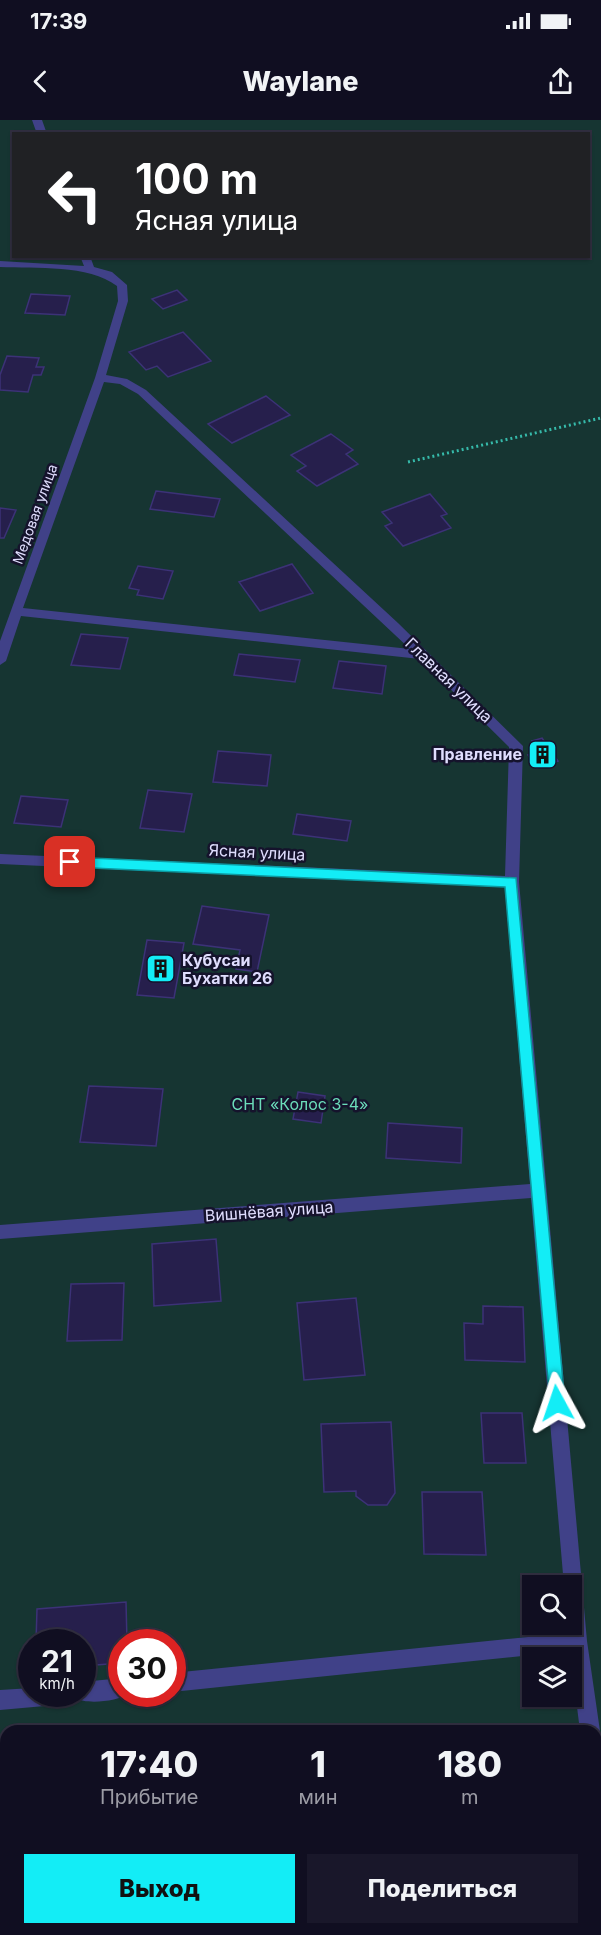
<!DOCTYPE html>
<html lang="ru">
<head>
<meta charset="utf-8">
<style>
	body { margin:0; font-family:Inter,sans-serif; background:#19172a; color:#f1f3f6; height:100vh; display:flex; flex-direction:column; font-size:22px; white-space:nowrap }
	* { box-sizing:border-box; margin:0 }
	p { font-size:20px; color:#9c9ca5 }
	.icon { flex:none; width:33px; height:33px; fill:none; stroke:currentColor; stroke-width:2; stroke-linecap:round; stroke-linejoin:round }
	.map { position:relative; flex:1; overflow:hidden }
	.panel { position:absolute; left:0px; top:1605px; width:602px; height:210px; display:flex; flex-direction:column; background:#100e21; border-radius:18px 18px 0 0; box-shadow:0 2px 4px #0004,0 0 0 2px #302e3f }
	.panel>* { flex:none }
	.top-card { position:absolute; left:12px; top:12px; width:578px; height:126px; border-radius:0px; box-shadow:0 2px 4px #0004,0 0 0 2px #302e3f; background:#202124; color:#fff; overflow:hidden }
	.fabs { position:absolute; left:522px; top:1455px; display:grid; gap:12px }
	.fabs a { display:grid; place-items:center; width:60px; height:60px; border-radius:0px; background:#100e21; box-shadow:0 2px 4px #0004,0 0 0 2px #302e3f; font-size:30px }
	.speed { position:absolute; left:18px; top:1509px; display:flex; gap:12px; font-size:30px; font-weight:700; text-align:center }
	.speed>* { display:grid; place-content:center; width:78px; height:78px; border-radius:50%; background:#100e21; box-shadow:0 2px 4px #0004,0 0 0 2px #302e3f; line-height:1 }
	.speed small { font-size:15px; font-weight:400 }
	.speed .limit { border:9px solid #d22; background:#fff; color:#111 }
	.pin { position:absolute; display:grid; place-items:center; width:51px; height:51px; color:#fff; margin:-26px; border-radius:12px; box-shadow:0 3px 9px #0006 }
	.me { position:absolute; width:66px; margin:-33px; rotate:355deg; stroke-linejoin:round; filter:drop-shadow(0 0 4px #0008) }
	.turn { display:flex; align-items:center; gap:21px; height:126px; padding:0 24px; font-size:27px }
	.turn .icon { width:78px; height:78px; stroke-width:2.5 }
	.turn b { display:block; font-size:42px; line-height:51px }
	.eta { display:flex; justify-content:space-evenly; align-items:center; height:102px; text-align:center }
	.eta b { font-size:36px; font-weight:800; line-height:42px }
	.cta { display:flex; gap:12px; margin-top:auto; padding:12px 24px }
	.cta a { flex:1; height:69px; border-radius:0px; background:#13edf6; color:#111; font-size:24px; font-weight:800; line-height:69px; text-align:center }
	.cta a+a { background:#19172a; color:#f1f3f6 }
	.status { display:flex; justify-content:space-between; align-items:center; height:42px; padding:0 30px; background:#100e21; direction:ltr }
	.status svg { height:16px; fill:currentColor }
	header { display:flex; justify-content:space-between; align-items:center; height:78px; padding:0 24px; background:#100e21; font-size:27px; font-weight:800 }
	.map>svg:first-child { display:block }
	.green { fill:#163532; fill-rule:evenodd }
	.building { fill:#261f4c; stroke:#3c3277; stroke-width:1.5 }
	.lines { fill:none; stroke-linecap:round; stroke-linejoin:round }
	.path { stroke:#36baaa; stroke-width:3; stroke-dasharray:2 3; stroke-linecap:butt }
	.minor { fill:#404188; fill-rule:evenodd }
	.route { fill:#13edf6; stroke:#0c9aa0; stroke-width:1.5 }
	.labels { text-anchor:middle; stroke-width:5; stroke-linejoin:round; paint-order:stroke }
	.far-street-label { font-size:14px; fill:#e0defe; stroke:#15132c }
	.street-label { font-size:16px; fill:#e0defe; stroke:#15132c }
	.poi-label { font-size:16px; font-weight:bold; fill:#e0defe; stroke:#15132c; text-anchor:end }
	.park-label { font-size:16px; fill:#6bddba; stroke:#15132c }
</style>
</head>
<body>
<div class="status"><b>17:39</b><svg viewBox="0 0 49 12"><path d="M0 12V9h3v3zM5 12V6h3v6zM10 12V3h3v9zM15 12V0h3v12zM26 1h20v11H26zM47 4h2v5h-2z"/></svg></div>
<header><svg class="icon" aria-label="back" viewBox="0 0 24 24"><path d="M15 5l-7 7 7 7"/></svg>Waylane<svg class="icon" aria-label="share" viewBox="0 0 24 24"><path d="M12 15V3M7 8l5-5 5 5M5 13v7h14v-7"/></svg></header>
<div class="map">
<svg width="601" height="1815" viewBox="0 0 601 1815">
	<rect width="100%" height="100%" fill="#15132c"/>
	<path class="green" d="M0,0h601v1715h-5v-104h-590v69l-6,-1zM14,14h574v122h-574zM532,1466h40v38h-40zM32,1522h50v52h-50zM122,1522h50v52h-50zM532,1538h40v38h-40z"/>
	<path class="building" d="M177,170l10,10 -24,9 -11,-10z
		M31,174l39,2 -5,19 -40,-2z
		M183,212l28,29 -43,16 -11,-11 -11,4 -17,-18z
		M7,236l32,2 -3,9h8l-3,8h-8l-5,17 -28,-2v-15z
		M266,276l24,19 -58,28 -24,-19z
		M331,314l22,16 -7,4 12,10 -41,22 -20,-15 9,-5 -15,-11z
		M156,371l64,8 -6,18 -64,-8z
		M430,374l17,20 -6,2 10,12 -48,18 -18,-20 7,-3 -10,-11z
		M0,388l16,2 -12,28h-4z
		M292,444l21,29 -53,18 -21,-29z
		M138,446l35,5 -10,28 -26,-4 2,-5 -10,-2z
		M81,514l47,4 -8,31 -49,-4z
		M239,534l61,6 -5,22 -61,-7z
		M339,541l47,5 -4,28 -49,-6z
		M542,618l16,23 -21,7 -9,-13 12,-3 -8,-11z
		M218,631l53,4 -4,31 -54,-4z
		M148,670l44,4 -8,38 -44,-4z
		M21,676l47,4 -7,27 -47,-4z
		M297,694l54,7 -4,20 -54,-7z
		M202,786l67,9 -12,57 -21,-3 4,-19 -47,-6z
		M147,820l37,3 -10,55 -37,-3z
		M89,966l74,3 -7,57 -76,-4z
		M298,972l27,4 -4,27 -28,-4z
		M388,1003l74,5 -1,35 -75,-5z
		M216,1119l5,62 -67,5 -2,-62z
		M124,1163l-2,57 -55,1 4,-57z
		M356,1178l9,77 -61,5 -7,-77z
		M483,1186l40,1 2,55 -60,-2 -1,-37 19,1z
		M481,1293h41l4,50h-42z
		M391,1302l4,71 -8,12h-19l-12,-9v-5l-32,1 -3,-68z
		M422,1372h60l4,63 -62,-1z
		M126,1482l1,40h-5v21l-40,3v-24h-46l1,-33z
		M318,1809h89v6h-89z"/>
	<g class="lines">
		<path class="path" d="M408,342l193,-44"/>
		<path class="minor" d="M32,0h10l5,14h-10z
			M80,136h10l4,11 18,5 15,13 1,16 -22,74 21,4 19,11 252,233 125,123 -4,136 68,759 13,90 -4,7v-7h-16l-10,-80 -398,41v-19l396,-40 -1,-9h5v-38h-8l-33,-388 -531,41v-14l530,-41 -25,-297 -505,-23v-10l505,22 4,-129 -89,-88 -399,-43 -15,45 -6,4v-24l95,-263 23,-77 -1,-15c-29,-22 -81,-17 -117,-19v-6l84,5zM104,262l16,2 18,10 272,255 -387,-41z
			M122,1558v16h7c-11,7 -42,11 -54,4l-8,6 -67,6v-20l32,-2v6h50v-12z
			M596,1642l5,2v60l-5,-2z"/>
	</g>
	<path class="route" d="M70,737l446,21 49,525 -2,6 -6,2 -5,-2 -2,-6 -45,-516 -435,-20 -7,-5z"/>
	<defs>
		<symbol id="building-square" viewBox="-11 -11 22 22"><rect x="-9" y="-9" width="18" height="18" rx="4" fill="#13edf6" stroke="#15132c"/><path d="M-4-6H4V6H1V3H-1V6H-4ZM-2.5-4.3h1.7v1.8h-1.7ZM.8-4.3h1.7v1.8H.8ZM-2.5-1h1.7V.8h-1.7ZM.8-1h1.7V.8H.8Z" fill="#111"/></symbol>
	</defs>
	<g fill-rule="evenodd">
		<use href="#building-square" x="526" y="618" width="33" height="33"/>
		<use href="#building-square" x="144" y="832" width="33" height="33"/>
	</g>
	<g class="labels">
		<g class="far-street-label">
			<text transform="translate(35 394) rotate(-70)" y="5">Медовая улица</text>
		</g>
		<g class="street-label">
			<text transform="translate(449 560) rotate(44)" y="6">Главная улица</text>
			<text transform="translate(257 732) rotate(3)" y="6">Ясная улица</text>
			<text transform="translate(269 1091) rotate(-4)" y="6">Вишнёвая улица</text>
		</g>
		<g class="poi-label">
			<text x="522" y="640">Правление</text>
			<text x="182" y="846" text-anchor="start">Кубусаи<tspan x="182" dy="18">Бухатки 26</tspan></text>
		</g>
		<g class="park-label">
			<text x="300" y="990">СНТ «Колос 3-4»</text>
		</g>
	</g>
</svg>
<div class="fabs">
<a><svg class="icon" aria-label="search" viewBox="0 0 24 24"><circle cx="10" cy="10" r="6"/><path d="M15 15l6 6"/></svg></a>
<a><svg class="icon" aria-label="layers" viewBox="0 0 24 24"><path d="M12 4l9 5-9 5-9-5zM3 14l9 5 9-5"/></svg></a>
</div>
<div class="speed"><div>21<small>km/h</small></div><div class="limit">30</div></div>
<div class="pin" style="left:70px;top:742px;background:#d93025"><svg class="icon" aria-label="arrive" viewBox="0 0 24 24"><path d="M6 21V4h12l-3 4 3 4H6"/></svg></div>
<svg class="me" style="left:557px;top:1283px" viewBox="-20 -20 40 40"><path d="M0-17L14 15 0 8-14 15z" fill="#13edf6" stroke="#fff" stroke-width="4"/></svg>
<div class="top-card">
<div class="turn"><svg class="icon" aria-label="left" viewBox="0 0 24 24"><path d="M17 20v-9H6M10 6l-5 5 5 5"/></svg><div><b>100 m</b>Ясная улица</div></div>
</div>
<section class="panel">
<div class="eta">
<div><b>17:40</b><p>Прибытие</p></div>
<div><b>1</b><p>мин</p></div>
<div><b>180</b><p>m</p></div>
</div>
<div class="cta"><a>Выход</a><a>Поделиться</a></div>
</section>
</div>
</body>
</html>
